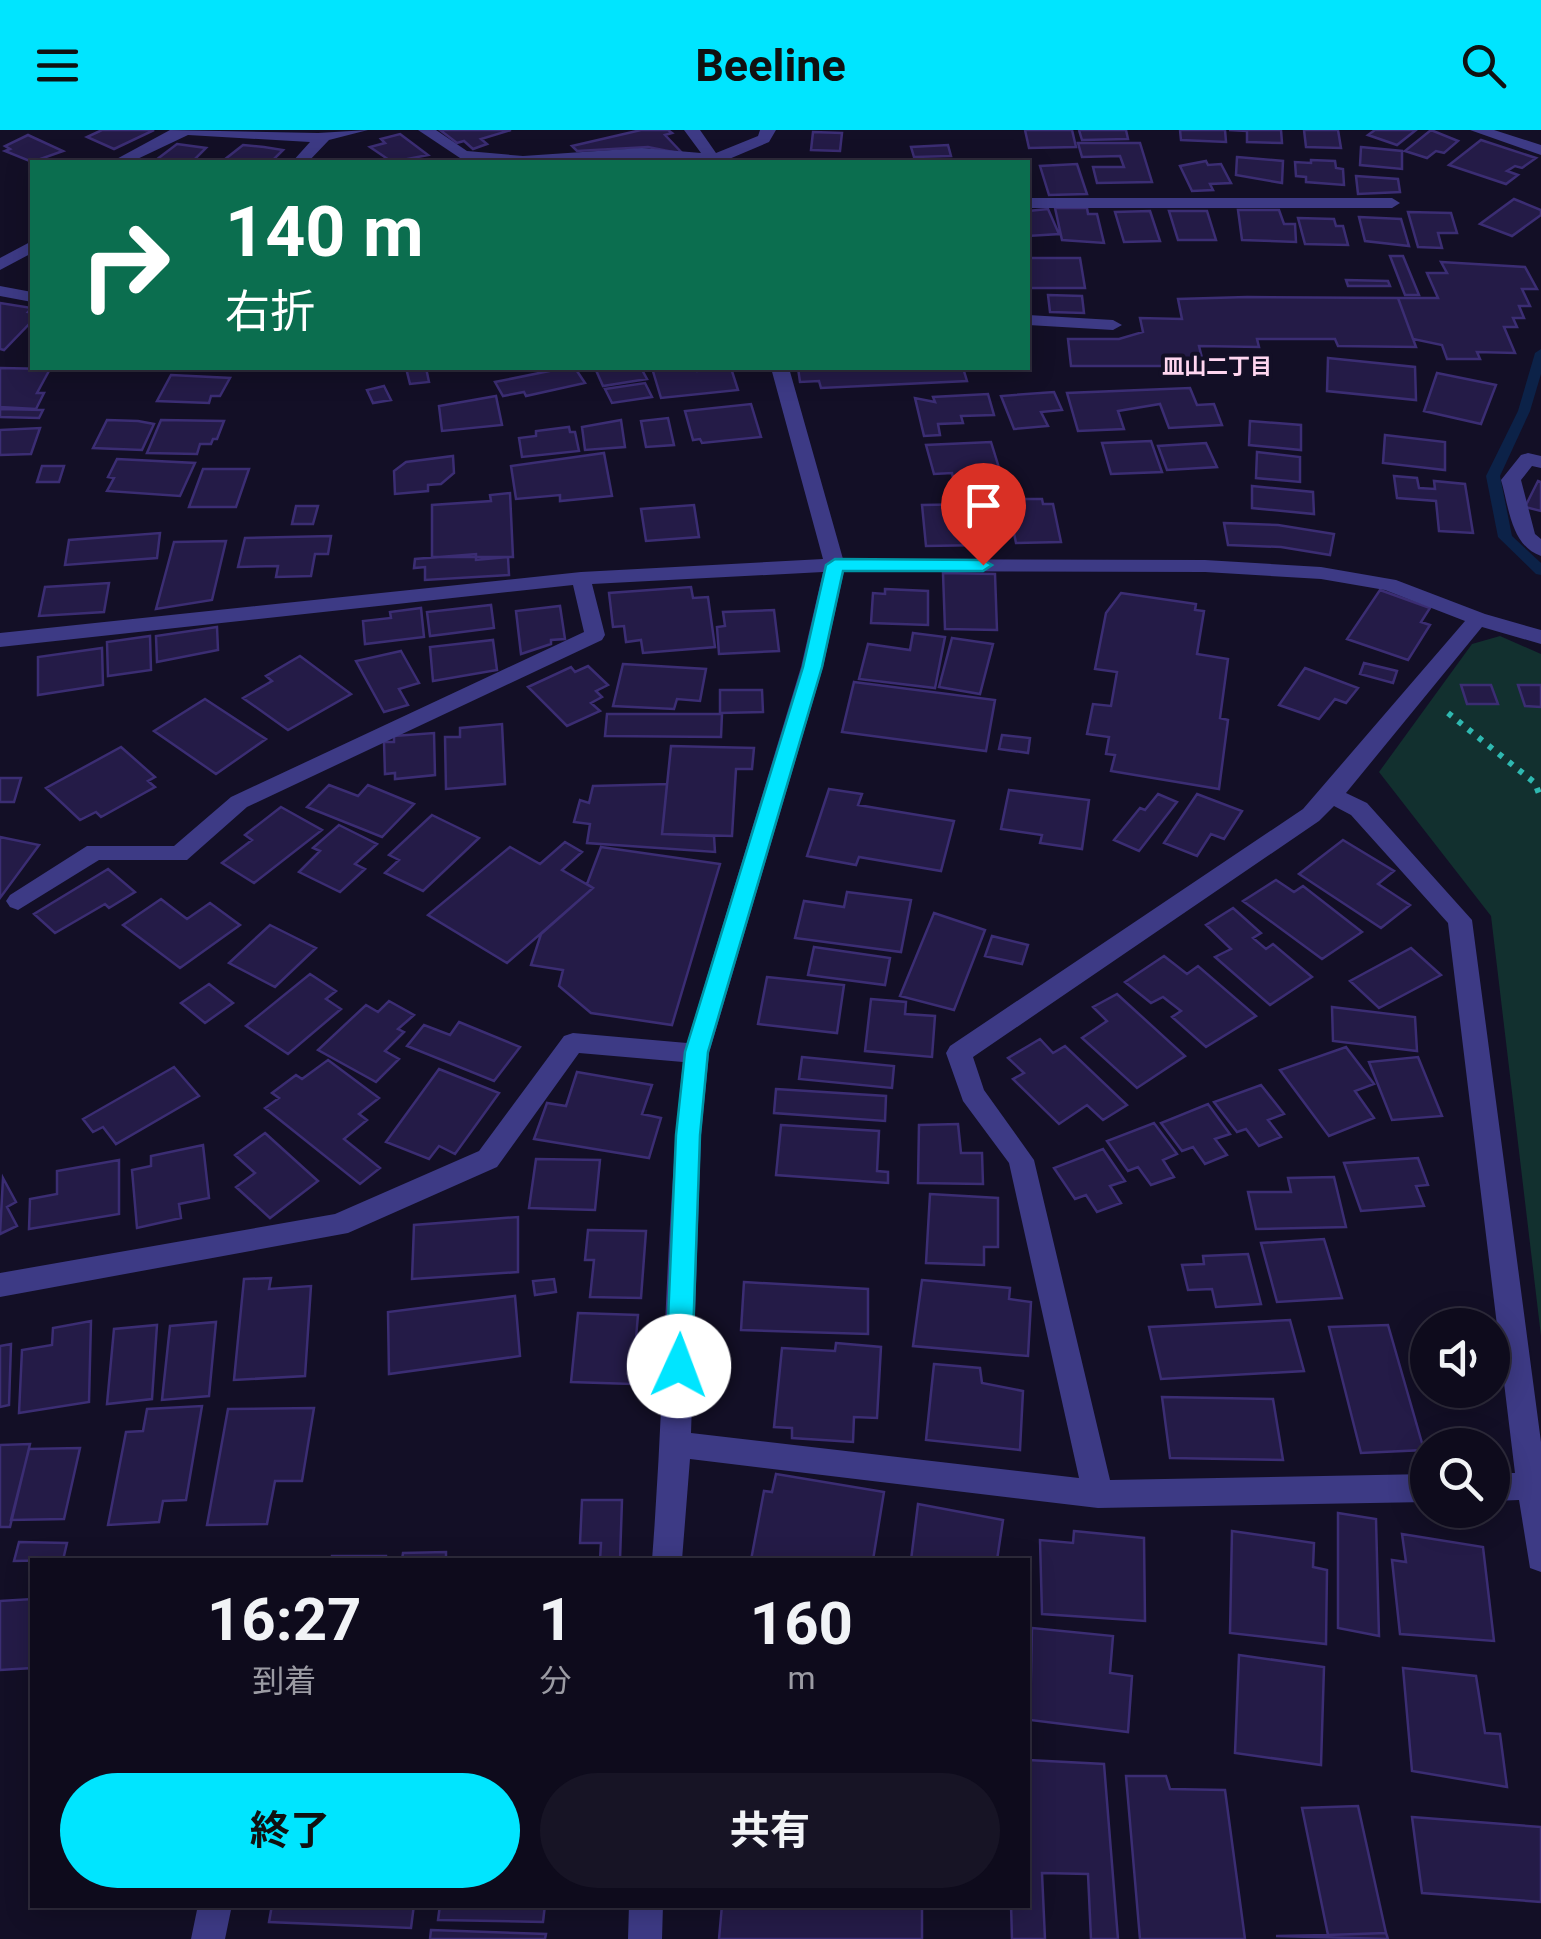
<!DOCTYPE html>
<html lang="ja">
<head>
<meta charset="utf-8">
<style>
	body { margin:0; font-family:Roboto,"Noto Sans JP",sans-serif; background:#171425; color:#f1f3f6; height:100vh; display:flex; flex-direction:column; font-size:38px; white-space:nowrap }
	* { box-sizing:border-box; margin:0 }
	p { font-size:32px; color:#9b9ba3 }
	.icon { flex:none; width:55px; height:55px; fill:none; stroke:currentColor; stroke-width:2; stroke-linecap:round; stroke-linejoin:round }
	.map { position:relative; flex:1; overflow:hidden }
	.side { position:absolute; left:30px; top:1428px; width:1000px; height:350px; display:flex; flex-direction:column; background:#0e0b1c; border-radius:0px; box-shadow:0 5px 25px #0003,0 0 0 2px #2e2b3b }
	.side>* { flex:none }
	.hud { position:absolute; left:30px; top:30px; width:1000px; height:210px; border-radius:0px; box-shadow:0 5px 25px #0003,0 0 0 2px #2e2b3b; background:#0b6e4f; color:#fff; overflow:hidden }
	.fabs { position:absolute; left:1410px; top:1178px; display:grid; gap:20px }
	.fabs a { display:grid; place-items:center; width:100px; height:100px; border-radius:50%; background:#0e0b1c; box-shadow:0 5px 25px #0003,0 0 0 2px #2e2b3b; font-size:50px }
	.pin { position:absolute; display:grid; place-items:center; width:85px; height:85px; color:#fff; margin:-102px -42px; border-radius:50% 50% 50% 0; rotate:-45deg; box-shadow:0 0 10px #0007 }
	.pin .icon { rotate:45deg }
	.me { position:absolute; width:110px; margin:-55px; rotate:2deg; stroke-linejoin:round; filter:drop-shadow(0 0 8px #0008) }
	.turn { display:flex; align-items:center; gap:35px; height:210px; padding:0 30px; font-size:45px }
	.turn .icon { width:130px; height:130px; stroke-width:2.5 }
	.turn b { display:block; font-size:70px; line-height:85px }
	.eta { display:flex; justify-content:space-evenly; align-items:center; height:170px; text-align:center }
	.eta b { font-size:60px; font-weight:700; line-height:70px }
	.primary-button { display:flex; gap:20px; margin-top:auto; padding:20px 30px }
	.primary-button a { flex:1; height:115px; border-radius:60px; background:#00e5ff; color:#111; font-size:40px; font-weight:700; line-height:115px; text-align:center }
	.primary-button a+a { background:#171425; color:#f1f3f6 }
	header { display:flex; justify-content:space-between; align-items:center; height:130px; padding:0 30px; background:#00e5ff; color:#111; font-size:45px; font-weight:700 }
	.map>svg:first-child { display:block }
	.green { fill:#12302f }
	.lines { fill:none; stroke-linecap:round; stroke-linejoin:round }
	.stream { fill:#0c2248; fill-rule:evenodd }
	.building { fill:#241b47; stroke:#3b2d73; stroke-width:2.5 }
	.path { stroke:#2fb8b0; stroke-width:6; stroke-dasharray:5 8; stroke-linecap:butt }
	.minor { fill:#3d3a85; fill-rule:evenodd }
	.route { fill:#00e5ff; stroke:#0095a6; stroke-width:2.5 }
	.labels { text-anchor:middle; stroke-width:8; stroke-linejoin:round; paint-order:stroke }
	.far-neighbourhood-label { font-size:22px; font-weight:bold; fill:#ffd6f0; stroke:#130f26 }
</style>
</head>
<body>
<header><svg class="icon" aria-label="menu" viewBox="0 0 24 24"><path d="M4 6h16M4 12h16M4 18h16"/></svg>Beeline<svg class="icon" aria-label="search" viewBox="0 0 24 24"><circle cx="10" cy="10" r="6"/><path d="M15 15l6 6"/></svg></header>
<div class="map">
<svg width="1541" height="1809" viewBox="0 0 1541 1809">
	<rect width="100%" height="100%" fill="#130f26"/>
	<path class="green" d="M1500,506l41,18v682l-50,-420 -112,-144 93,-128z"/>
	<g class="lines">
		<path class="stream" d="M1541,219v25l-11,37 -30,65 12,60 29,27v12l-5,-1 -38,-37 -12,-61 32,-65 17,-58z"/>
	</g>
	<path class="building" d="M102,0h52l-40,19 -27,-12z
		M440,0h71l-30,9 6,5 -14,5 -9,-8 -7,2z
		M641,0h27l4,3 -7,2 18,19 -35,-7 -71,4 -5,-5z
		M1025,0h47l4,17 -47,1z
		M1079,0h47l2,9 -46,1z
		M1180,0h45l1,12 -45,-2z
		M1229,0h52l1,13 -35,-1v-11z
		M1304,0h34l3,18 -35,-1z
		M1375,0h41l-19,15 -29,-10z
		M1431,0l27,11 -14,12 -8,-2 -9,7 -22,-7z
		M813,2l29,1 -2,18 -29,-1z
		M400,4l28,21 -36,7 -22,-15 15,-4 -4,-4z
		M28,5l35,16 -31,11 -27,-11 5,-2 -5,-3z
		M1481,10l55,18 -14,10 -7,-2 -8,5 11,4 -12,9 -57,-19z
		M1078,13h62l12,39 -55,1 -4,-16h31l-4,-11 -38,1z
		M177,14l29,4 -14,14 -36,-2z
		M243,15l21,2 19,3 -12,12 -47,-2z
		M948,15l3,11 -37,1 -3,-10z
		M1361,17l41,4v18l-42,-4z
		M1237,27l46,4 -1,22 -46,-8z
		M1311,30l24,1 1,7 7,1 1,16 -38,-3v-5l-10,-1 -1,-14 16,1z
		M1206,31l2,4 13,-1 10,19 -21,1 3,6 -21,1 -12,-25z
		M1077,34l10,30 -38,1 -9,-29z
		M1356,46l42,3 2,13 -42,2z
		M1514,69l27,11v5l-29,21 -32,-12z
		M1055,78h32l1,6h9l7,29 -42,-3z
		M1048,79l11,25 -31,2v-25z
		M1238,80h41l5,14h11l1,18 -54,-2z
		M1150,81l10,30 -36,1 -9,-30z
		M1169,81h38l9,29h-38z
		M1408,82l43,1 6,20h-19l4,15 -24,-1z
		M1359,87l42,2 8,27 -44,-5z
		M1298,88l36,1 2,7h7l5,19 -43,-1z
		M1390,126h13l16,39h-14z
		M1028,128h52l5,30h-57z
		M1441,132l84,5 12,22h-15l8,17h-11l5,12h-11l4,9h-13l11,26 -38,-1 3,7h-33l-5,-14 -29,-6 -15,-41h40l-11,-25h20z
		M1346,150l42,1 2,5h-42z
		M1048,165l34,1 2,17 -34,-1z
		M1247,167l151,1 18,49 -78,-1 -3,-7h-78l2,8 -60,-1 5,20h-133l-3,-27h51l24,-7 -3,-14 42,1 -4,-20z
		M0,173l32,5 -4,4 4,1v8l-28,29 -4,-1z
		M1328,228l87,9 1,33 -89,-9z
		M0,238l50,1 -13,24h7l-8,16 -36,-2z
		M406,238h20l3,14 -19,2z
		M564,238h11l10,15 -59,13 -2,-4 -21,4 -8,-14z
		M595,238h46l6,11 -44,7z
		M652,238h44l1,3 34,-3 7,22 -77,8z
		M798,238h165l4,13 -146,7 -2,-7 -19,1z
		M1437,243l59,12 -15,39 -57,-13z
		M171,245l59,3 -10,18h-9l-2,7 -52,-2z
		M645,253l7,14 -40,6 -7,-14z
		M384,256l7,14 -18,3 -6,-13z
		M1190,258l7,17 17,-1 8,21 -53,3 -9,-24 -42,7 6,18 -46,2 -11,-38z
		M1054,262l8,18 -21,2 7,14 -34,3 -13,-33z
		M988,264l6,21 -33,1 2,7 -25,1 2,11 -16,1 -9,-38 20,4 -2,-5z
		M496,266l6,29 -60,6 -3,-25z
		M751,274l10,33 -59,6 -2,-4 -7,1 -8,-29z
		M0,279l43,1 -4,8 -39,-1z
		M668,288l6,27 -28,2 -5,-26z
		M107,290l31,1 16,3 -12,26 -49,-2z
		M161,290l63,1 -7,18h-4l-2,5h-11l-3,10 -50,-1z
		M621,290l4,27 -40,3 -3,-23z
		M1250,291l51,4v25l-52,-5z
		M569,297l1,5h5l4,19 -57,6 -3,-19 17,-2v-5z
		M40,298l-9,26 -31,1v-25z
		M1385,305l60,7v28l-62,-7z
		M1151,311l11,31 -51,2 -9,-31z
		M991,312l9,29 -39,2 1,4 -9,1 -1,-5 -18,1 -8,-29z
		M1206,313l11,24 -50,3 -9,-24z
		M1257,322l43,5v25l-44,-4z
		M604,323l8,43 -52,5v-6l-44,4 -5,-33z
		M453,326l1,17 -13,11 -13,1v6l-33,3 -1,-23 12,-9z
		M117,329l78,4 -15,33 -73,-5 7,-13 -6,-1z
		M42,336h22l-5,16h-22z
		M203,339h46l-13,38h-47z
		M1394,346l23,2 2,10 16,1 -1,-8 31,3 8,49 -34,-2 -3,-30 -39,-3z
		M1538,351l3,1v29l-16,-4z
		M1252,356l61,6 1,22 -62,-6z
		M510,363l3,64h-81v-52l59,-4 -1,-6z
		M1007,369h35l1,5h10l8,38 -45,1z
		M980,374l5,41 -59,1 -4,-41z
		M694,375l5,32 -53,4 -5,-32z
		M296,376h22l-5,18h-21z
		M1224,393l54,2 56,9 -4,21 -49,-8 -53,-2z
		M160,403l-3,25 -92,7 4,-25z
		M331,406l-3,18h-13l-4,22 -35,1 2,-11 -40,1 7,-29z
		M226,411l-14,59 -56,9 18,-67z
		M476,424v6l32,-3 1,18 -84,5v-13l-11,1 1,-9z
		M943,443l52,1 2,56 -52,-1z
		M109,453l-5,29 -65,4 6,-29z
		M691,457l2,11 15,-1 7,50 -72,6 -2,-13 -15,2 -2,-16 -11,1 -4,-34z
		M885,459l43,2v34l-57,-2 2,-30 12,1z
		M1380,460l50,18 -9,14 9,3 -22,35 -61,-21z
		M1121,463l75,11 -1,6 9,1 -7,43 31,5 -8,59 8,2 -9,69 -108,-18 4,-16 -9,-1 3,-17 -22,-3 6,-30 18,2 6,-34 -22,-3 11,-56z
		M491,475l3,23 -64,8 -3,-24z
		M560,476l5,33 -14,1v4l-30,10 -5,-43z
		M421,478l3,29 -59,7 -2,-23 28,-3 -1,-6z
		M774,480l5,41 -60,3 -2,-27 8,-1 -2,-14z
		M217,497l1,23 -61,12 -1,-26z
		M913,503l32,4 -10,51 -76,-9 9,-35 42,6z
		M150,506l1,34 -43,6 -1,-34z
		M952,508l41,6 -13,50 -41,-7z
		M493,510l4,30 -64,11 -3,-34z
		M102,518l1,37 -65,10v-38z
		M401,521l18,32 -20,6 9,16 -24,7 -28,-51z
		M300,526l51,38 -63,36 -45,-32 29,-17 -6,-5z
		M1364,533l33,8 -4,12 -33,-9z
		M623,534l83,5 -6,32 -23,-2 -3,10 -61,-3z
		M588,536l20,19 -12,6 6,6 -11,6 9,8 -33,15 -39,-39 43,-20 4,5z
		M1305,538l53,20 -12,15 -11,-4 -16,20 -40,-14z
		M854,552l141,18 -9,51 -144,-19z
		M1461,555h30l7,19h-31z
		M1518,555h23v22l-16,-1z
		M720,560h42l1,22 -43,1z
		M205,569l61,40 -50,35 -62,-43z
		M607,584h115l-1,23 -116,-1z
		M502,594l3,60 -59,5 -1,-52h15v-9z
		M434,603l1,42 -40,4v-6l-10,1 -1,-32h10v-6z
		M1002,605l28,3 -2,15 -29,-4z
		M671,616l83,2 -2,21h-16l-4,67 -70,-2z
		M121,617l34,30 -7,4 7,6 -54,30 -5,-5 -16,8 -34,-32z
		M0,648h21l-7,24h-14z
		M667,654l-5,50 52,2 1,16 -128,-9 3,-19 -16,-2 6,-22 9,3 4,-17z
		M329,655l29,11 10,-11 46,19 -32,33 -75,-30z
		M829,659l33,5 -4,11 96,16 -13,50 -82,-14 -3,8 -49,-9z
		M1009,660l80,10 -7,49 -42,-6 2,-8 -41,-6z
		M1158,664l19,8 -38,49 -25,-11 26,-32 5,2z
		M1197,664l45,17 -18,28 -13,-5 -14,22 -33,-13z
		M281,677l41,23 -68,53 -32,-20 30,-23 -7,-5z
		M432,685l47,23 -56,53 -38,-18 14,-13 -10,-5z
		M339,695l38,19 -22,20 10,5 -25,23 -41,-20 21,-21 -7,-3z
		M0,707l39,8 -39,53z
		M1343,710l51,31 -16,13 32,21 -29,23 -82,-54z
		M565,712l17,10 -20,18 31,18 -86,75 -79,-48 82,-68 30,17z
		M601,717l119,17 -48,161 -81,-12 -32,-27 4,-16 -32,-5 10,-31 52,-46 -6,-4z
		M108,739l27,23 -26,16 -4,-4 -50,29 -21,-19z
		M1276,750l18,12 9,-6 59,46 -40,27 -79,-58z
		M847,762l64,8 -10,52 -106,-14 9,-37 40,6z
		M161,769l26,20 23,-16 30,22 -60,43 -57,-43z
		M1233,778l28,25 -8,5 13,11 7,-5 39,33 -42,28 -55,-48 16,-8 -25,-24z
		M934,783l51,17 -31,80 -54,-14z
		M270,795l46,23 -41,39 -46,-24z
		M992,806l36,9 -6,19 -37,-8z
		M814,817l76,11 -5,27 -77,-10z
		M1411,818l30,27 -62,33 -29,-27z
		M1164,826l23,18 11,-8 58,50 -50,31 -34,-30 9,-6 -18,-14 -12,6 -26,-21z
		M310,844l26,17 -10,8 15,10 -53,45 -42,-28z
		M767,847l77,8 -7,48 -79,-9z
		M209,854l24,19 -28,20 -24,-20z
		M1117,864l68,62 -48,32 -55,-50 25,-17 -14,-14z
		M871,869l35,3 -1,12 30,2 -3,41 -67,-6z
		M389,871l25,14 -16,14 6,3 -19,19 14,8 -23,23 -58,-32 48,-45 12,7z
		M1332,877l83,10 2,34 -84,-10z
		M459,892l61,25 -26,34 -87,-35 17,-21 26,10z
		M1040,909l13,14 12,-7 62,59 -24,15 -16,-15 -28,19 -46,-45 11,-6 -16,-15z
		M1346,917l28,37 -19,7 19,27 -45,18 -49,-66z
		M802,927l92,9 -2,22 -93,-9z
		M1418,927l24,59 -50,4 -23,-58z
		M328,930l51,38 -20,16 8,6 -23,19 36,29 -20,16 -95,-76 14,-10 -7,-5 24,-18 6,4z
		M174,937l25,29 -83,48 -13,-17 -10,5 -10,-13z
		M439,939l60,24 -44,61 -16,-8 -10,13 -43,-17z
		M577,942l75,13 -10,29 19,4 -12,40 -115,-19 13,-36 19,3z
		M1261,955l23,29 -16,6 13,17 -22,9 -13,-17 -9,3 -23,-30z
		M776,959l110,7 -1,25 -111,-8z
		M1208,974l22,30 -15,5 12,16 -22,9 -12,-17 -11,4 -21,-28z
		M1154,993l23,31 -14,6 11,17 -23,8 -13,-18 -10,4 -21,-30z
		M958,994l3,29h21l1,31 -65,-1 1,-58z
		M781,995l98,6 -2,40 11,1v11l-112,-8z
		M265,1003l53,48 -48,37 -34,-31 19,-14 -20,-18z
		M203,1015l6,53 -30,6 2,14 -44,10 -5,-58 19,-4v-10z
		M1103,1019l22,32 -15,5 11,17 -24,9 -11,-17 -11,4 -21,-31z
		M1418,1028l10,27 -12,1 8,20 -63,5 -17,-48z
		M536,1029l64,1 -5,50 -66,-2z
		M119,1030v54l-90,15 1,-30 27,-5v-23z
		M1334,1047l12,50 -90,2 -8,-37h43l-3,-14z
		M3,1048l13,24 -9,5 10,19 -17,8z
		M930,1064l68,4v49h-14v18l-58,-2z
		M518,1087v55l-106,7 2,-54z
		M588,1100l58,1 -5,67 -51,-1 4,-37h-9z
		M1324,1109l18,59 -65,4 -16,-59z
		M1248,1124l13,50 -45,3 -4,-18 -24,1 -6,-25 22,-1 -1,-8z
		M271,1148l-2,11 42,-3 -6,90 -71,4 10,-101z
		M554,1149l2,13 -21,3 -2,-14z
		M922,1150l88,8 -1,11 22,3 -3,54 -115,-10z
		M744,1152l124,7v45l-127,-4z
		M515,1166l5,60 -131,18 -1,-62z
		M578,1183l60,2 -6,69 -61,-2z
		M1290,1190l14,51 -143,8 -12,-52z
		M91,1191l-2,81 -70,11 3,-63 30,-5 1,-17z
		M216,1192l-7,74 -47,4 8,-74z
		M157,1195l-5,74 -45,5 7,-75z
		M1388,1195l36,125 -63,3 -32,-126z
		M836,1213l45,4 -4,71 -23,-1 -1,25 -61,-4v-10l-18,-1 8,-79 53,3z
		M11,1214l-2,61 -9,2v-61z
		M934,1234l46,4 2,15 41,8 -3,59 -94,-10z
		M1162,1267l111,2 10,61 -113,-2z
		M202,1276l-16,94 -23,1 -4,21 -51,3 18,-93 17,-1 4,-22z
		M314,1278l-12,73h-27l-8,43 -60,1 21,-116z
		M30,1314l-20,83h-10v-82z
		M80,1318l-16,71 -53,1 18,-71z
		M776,1344l108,18 -11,68h-122l13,-69 8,1z
		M582,1370h40l-2,60h-20l1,-17h-21z
		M918,1374l85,16 -6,40h-86z
		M1338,1383l38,6 3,117 -41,-8z
		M1074,1401l70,7 1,83 -103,-7 -2,-74 33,3z
		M1232,1401l82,12 -1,24 14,3 -1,74 -96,-11z
		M1402,1404l81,13 11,94 -94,-7 -8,-74 14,2z
		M19,1412l48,1 -4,17 -49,1z
		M446,1422v8h-44l1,-7z
		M332,1426h54v4h-54z
		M32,1469v69l-32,2v-69z
		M1032,1498l81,8 -3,37 22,3 -4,56 -98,-12z
		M1239,1525l85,12 -3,98 -86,-12z
		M1403,1538l73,8 9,57 15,1 7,53 -95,-16z
		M1028,1630l76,4 14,175h-27l-3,-65 -46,-1 3,66h-33l-1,-34h17z
		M1126,1646h40l4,13 55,1 20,149h-105z
		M1358,1676l28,127 -58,2 -26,-127z
		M1412,1687l129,10v75l-119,-9z
		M272,1775h142l-3,23 -142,-6z
		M440,1775h105l-2,17 -105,-2z
		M722,1775h200v34h-203z
		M431,1800l115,4 -1,5h-115z
		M1386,1803l2,6 -112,-3 52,-1z"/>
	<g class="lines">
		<path class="path" d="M1448,583l87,70 6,16"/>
		<path class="minor" d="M170,0l148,3 50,-3 -39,10 -21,22h-16l18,-20 -122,-7 -57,27h-20z
			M418,0h18l31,21 56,5 119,-8 59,5 -17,-23h16l16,23 42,-17 2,-6h16l-7,12 -47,20 -80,-4 -72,4 -107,-2z
			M1470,0h24l47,15v10z
			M1028,68h364l8,5 -8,5h-364z
			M32,111v12l-32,17v-12z
			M0,156l32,6v10l-32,-6z
			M1028,185l85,5 9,5 -9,5 -85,-5z
			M771,238h18l54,191 362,1 116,7 75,13 89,34 56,16v14l-59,-17 -136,166 21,10 105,117 69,522v130l-11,-4 -11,-68 -27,1v-28h23l-67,-550 -97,-108 -17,-9 -15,15 -346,236 11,33 50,70 76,320 318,-6v28l-330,6 -408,-49 -8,101h-30c13,-166 13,-333 31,-498l-104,-9 -82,114 -149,66 -348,64v-24l335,-59 144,-63 85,-115 9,-3 114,10 114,-376 22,-95 -231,12 13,51 -3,5 -355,167 -60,53h-88l-81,50 -8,-3 -4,-6 4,-6 77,-49h87l57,-49 353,-165 -11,-47 -573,62v-14l581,-61 242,-13zM844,441l361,1 116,7 64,11 80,31 -162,188 -353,237 -4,7 17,48 46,62 70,315 -388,-45 10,-298 8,-82 114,-386z
			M1528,323l13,3v12l-9,-2 -11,14 14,54 6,5v17c-30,-10 -32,-49 -40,-76l20,-25z
			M198,1775h34l-7,34h-34z
			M629,1775h34l-1,34h-34z"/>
	</g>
	<path class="route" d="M835,429l148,1 9,5 -9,6h-140l-21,96 -114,385 -8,83 -8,231 -4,9 -9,3 -9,-3 -4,-9 10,-231 9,-83 118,-385 23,-102z"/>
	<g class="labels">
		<g class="far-neighbourhood-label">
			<text x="1217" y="244">皿山二丁目</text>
		</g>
	</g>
</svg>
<div class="fabs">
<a><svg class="icon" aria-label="sound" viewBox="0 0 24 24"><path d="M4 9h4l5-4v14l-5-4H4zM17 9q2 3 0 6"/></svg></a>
<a><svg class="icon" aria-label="search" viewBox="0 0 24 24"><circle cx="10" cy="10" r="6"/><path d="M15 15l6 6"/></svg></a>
</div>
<div class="pin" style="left:983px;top:435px;background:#d93025"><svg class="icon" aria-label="arrive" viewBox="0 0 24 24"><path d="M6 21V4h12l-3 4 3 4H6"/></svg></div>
<svg class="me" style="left:679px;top:1236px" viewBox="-20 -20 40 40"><circle r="19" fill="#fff"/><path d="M0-13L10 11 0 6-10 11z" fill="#00e5ff"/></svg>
<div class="hud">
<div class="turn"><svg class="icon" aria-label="right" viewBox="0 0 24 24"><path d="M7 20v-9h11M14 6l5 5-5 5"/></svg><div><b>140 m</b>右折</div></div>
</div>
<section class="side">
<div class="eta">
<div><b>16:27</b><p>到着</p></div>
<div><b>1</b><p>分</p></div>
<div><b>160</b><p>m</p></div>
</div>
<div class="primary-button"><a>終了</a><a>共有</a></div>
</section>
</div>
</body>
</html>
